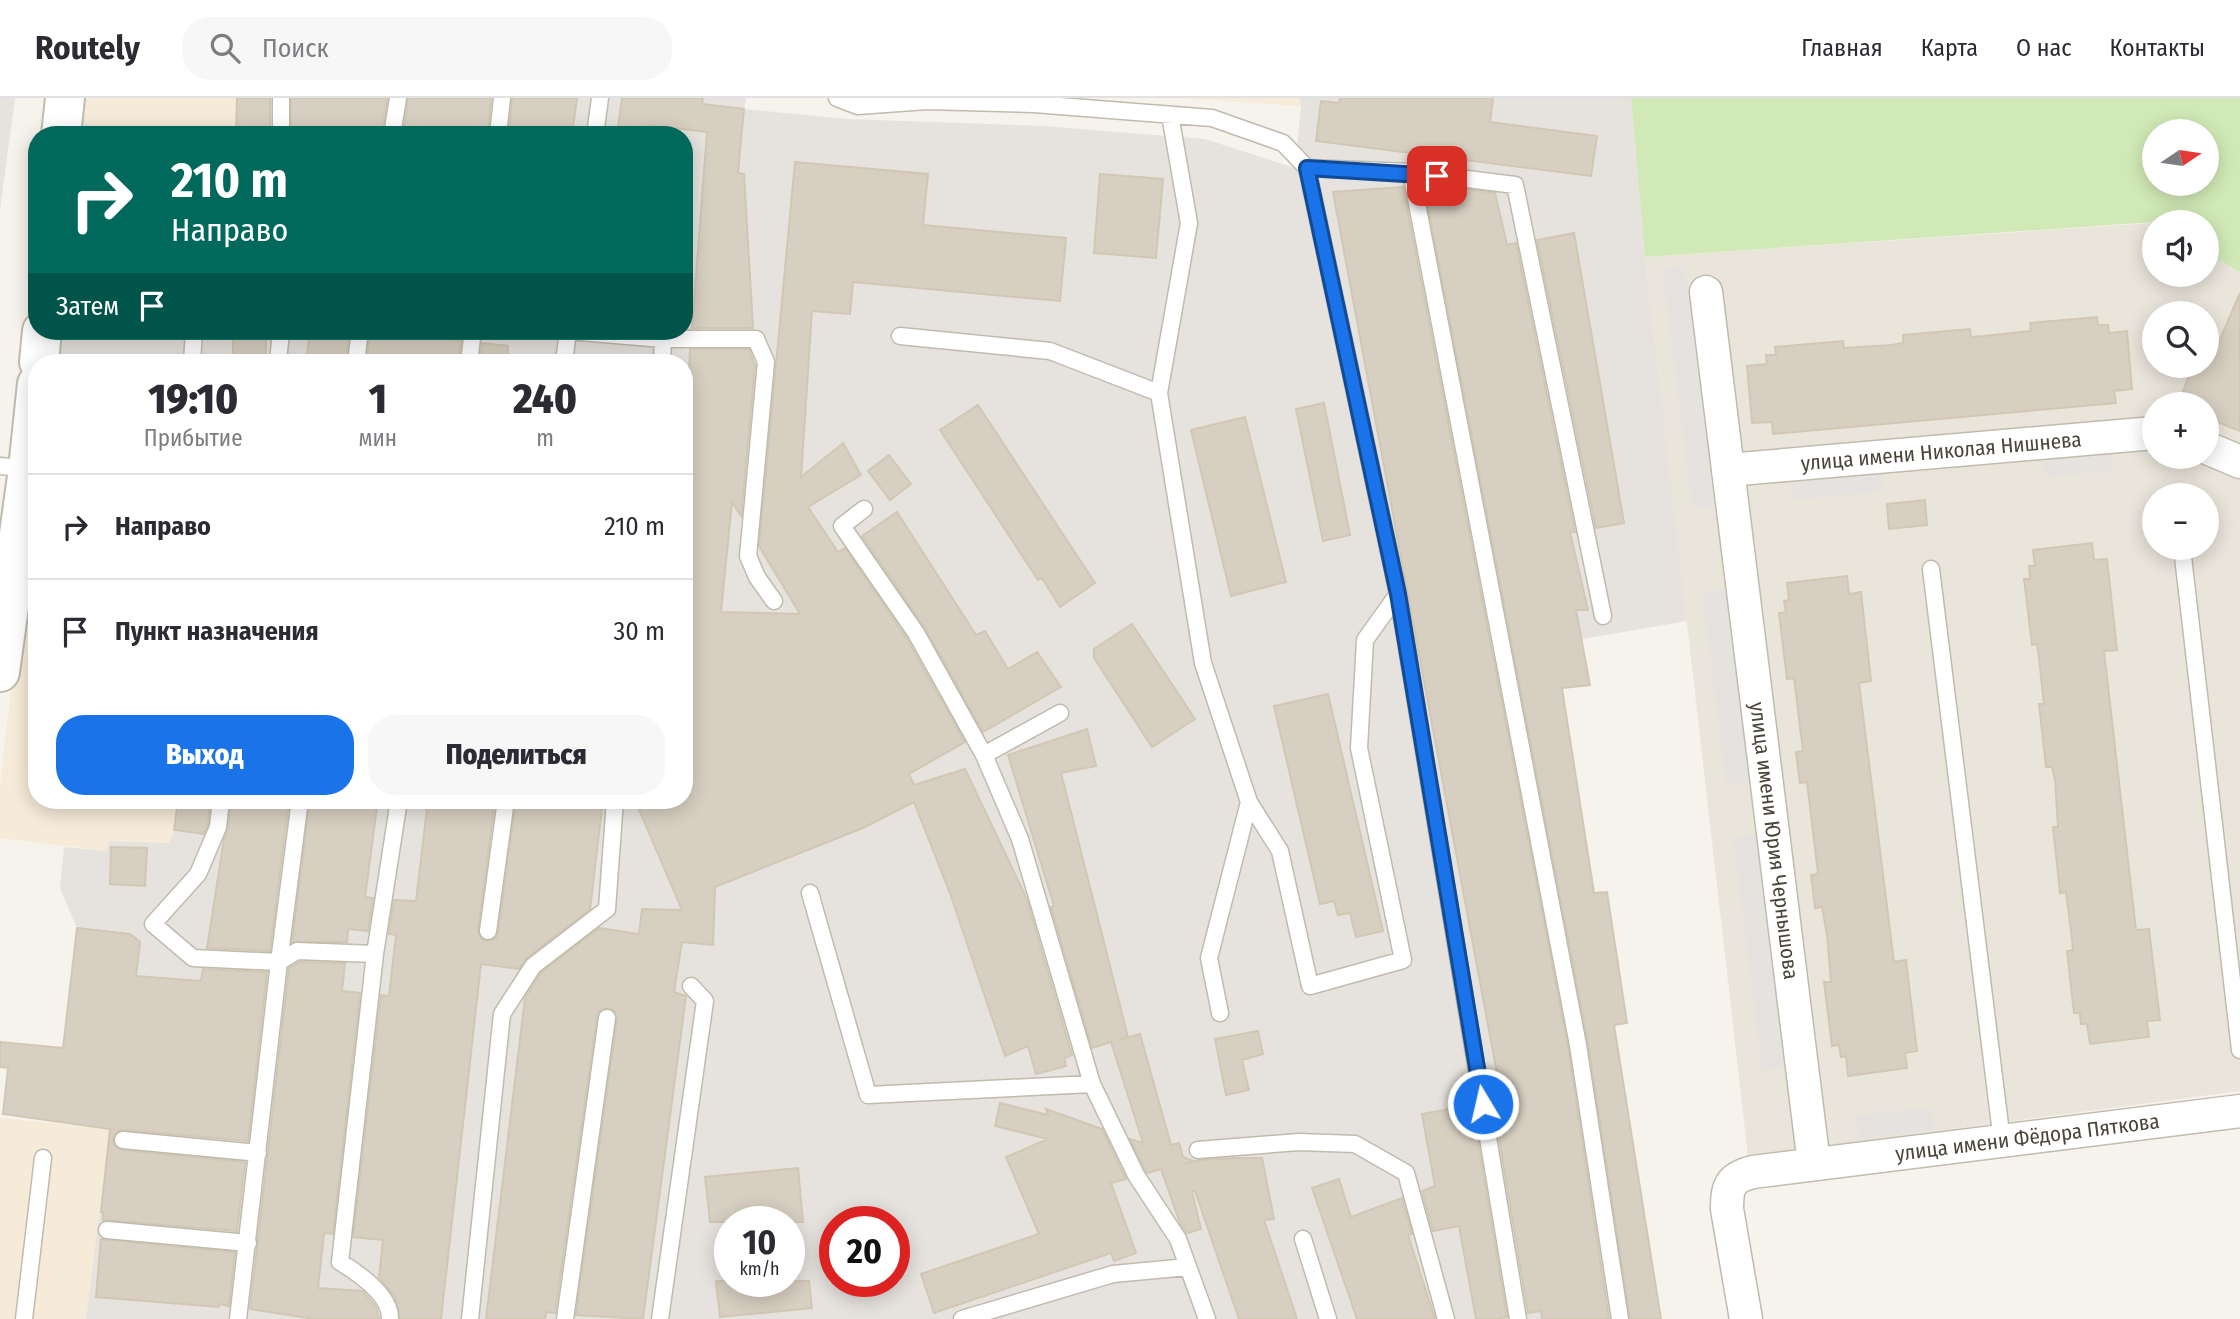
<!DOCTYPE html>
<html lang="ru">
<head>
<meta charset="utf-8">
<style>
	body { margin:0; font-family:"Fira Sans Condensed",sans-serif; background:#f7f7f7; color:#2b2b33; height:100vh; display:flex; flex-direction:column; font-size:26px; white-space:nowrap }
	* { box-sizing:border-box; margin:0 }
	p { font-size:23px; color:#7c7c81 }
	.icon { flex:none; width:38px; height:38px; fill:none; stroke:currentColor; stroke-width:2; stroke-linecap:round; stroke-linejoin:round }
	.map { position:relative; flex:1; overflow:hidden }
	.sheet { position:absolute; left:28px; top:256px; width:665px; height:455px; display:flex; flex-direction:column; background:#fff; border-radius:28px; box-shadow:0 4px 18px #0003 }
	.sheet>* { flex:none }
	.guide { position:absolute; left:28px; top:28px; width:665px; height:214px; border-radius:28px; box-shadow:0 4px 18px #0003; background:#00695c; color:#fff; overflow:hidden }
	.needle { width:46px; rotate:77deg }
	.controls { position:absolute; left:2142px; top:21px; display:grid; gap:14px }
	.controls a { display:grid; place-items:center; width:77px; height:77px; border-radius:50%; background:#fff; box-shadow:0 4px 18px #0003; font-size:35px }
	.speed { position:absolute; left:714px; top:1108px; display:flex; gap:14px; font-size:35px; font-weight:700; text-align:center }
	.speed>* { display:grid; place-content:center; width:91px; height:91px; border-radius:50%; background:#fff; box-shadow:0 4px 18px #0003; line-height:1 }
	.speed small { font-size:18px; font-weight:400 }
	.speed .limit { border:10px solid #d22; background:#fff; color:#111 }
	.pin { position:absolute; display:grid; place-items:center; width:60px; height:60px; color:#fff; margin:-30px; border-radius:14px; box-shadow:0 4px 10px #0006 }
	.me { position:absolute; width:77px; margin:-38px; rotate:351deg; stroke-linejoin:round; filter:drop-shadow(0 0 5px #0008) }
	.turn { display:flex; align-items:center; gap:24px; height:147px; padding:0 28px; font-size:32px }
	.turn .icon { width:91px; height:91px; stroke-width:2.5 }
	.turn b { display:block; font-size:49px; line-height:60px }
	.then { display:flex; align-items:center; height:66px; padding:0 28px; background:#0003; gap:14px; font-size:26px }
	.eta { display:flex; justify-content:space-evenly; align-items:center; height:119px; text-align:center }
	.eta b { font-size:42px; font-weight:800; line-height:49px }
	.primary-button { display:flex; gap:14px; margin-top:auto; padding:14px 28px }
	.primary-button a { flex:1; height:80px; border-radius:28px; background:#1a73e8; color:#fff; font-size:28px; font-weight:800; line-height:80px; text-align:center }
	.primary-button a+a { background:#f7f7f7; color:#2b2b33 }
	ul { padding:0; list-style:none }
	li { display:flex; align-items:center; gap:21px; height:105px; padding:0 28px; border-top:2px solid #e1e1e2 }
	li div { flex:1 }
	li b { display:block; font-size:26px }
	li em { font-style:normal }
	header { display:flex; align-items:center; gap:42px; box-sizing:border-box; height:98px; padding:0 35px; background:#fff; border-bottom:2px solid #e1e1e2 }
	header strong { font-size:33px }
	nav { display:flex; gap:38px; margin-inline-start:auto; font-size:24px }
	.search { width:490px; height:63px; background:#f7f7f7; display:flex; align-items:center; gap:18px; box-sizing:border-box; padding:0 24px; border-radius:28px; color:#7c7c81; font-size:26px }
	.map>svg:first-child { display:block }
	.residential { fill:#eae5da; fill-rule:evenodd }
	.commercial { fill:#f6ead8 }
	.industrial { fill:#e6e2dd; fill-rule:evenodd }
	.green { fill:#d1e9b6; fill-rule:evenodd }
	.parking { fill:#e5e3e0 }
	.building { fill:#d7cfc1; stroke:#d2c7b4; stroke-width:2 }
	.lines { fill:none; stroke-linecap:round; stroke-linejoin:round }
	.service-casing { stroke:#c1bbae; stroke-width:19 }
	.minor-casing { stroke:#c1bbae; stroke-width:35 }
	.tertiary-casing { stroke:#c1bbae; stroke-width:42 }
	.service { stroke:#fff; stroke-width:16 }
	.minor { stroke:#fff; stroke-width:32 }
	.tertiary { stroke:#fff; stroke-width:38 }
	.route-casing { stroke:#114b97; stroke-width:18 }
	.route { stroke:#1a73e8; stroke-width:12 }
	.labels { text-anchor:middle; stroke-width:5; stroke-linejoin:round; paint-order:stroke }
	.street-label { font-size:21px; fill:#4a4439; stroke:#fff }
</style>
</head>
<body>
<header>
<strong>Routely</strong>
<div class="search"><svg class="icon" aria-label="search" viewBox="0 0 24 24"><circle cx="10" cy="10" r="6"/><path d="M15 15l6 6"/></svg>Поиск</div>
<nav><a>Главная</a><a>Карта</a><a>О нас</a><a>Контакты</a></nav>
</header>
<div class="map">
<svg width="2240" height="1221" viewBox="0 0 2240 1221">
	<rect width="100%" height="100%" fill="#f6f3ec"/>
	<path class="residential" d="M2152,125l2,1v51h53v-22l33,19v819l-492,65 -103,-899zM2154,215h53v53h-53zM2154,306h53v53h-53zM2154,397h53v53h-53z"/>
	<path class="commercial" d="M84,0h153l-1,37h-156z
		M1180,0h120l1,8z
		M30,427h7v275h141l-4,30 -5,13 -60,-2 -2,10 -107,-13v-53z
		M0,1020l110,11 -24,190h-86z"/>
	<path class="industrial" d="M0,0h15l-15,112z
		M237,0h509l-2,11 103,10 197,7 161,13 90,29 6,-61 -1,-9h331l14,159 42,364 -105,18 -20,49 32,205 13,-1 20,131 -13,3 47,293h-1575l24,-190 -55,-7 22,-194 -17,-40 4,-41 43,4 2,-10 60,2 5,-13 4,-30h506v-438h-632l4,-31h628v-196h-448zM730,1124h59v59h-59zM835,1124h59v59h-59z"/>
	<path class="green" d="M1631,0h609v174l-33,-19v-31h-53l-509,35zM2154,33h53v53h-53z"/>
	<path class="parking" d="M1685,168l29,240 -22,3 -30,-240z
		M2110,350l2,23 -68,6 -3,-23z
		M1882,371l2,22 -92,9 -2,-23z
		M1725,491l24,193 -23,3 -24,-193z
		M1755,736l29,234 -22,2 -29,-233z
		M1932,1009l3,22 -76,10 -3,-23z"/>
	<path class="building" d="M237,0h33v37h-34z
		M291,0h96l-5,37h-91z
		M408,0h83l-3,37h-85z
		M512,0h65l-5,37h-63z
		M622,0h81l-1,6 42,5 -6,64 6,1 9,154h-61l15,-196 -59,-7 -1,10h-30z
		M1340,0h153l-3,24 107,14 -6,40 -275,-35 5,-40 18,2z
		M795,64l133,12 -5,51 143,13 -6,63 -207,-19 -3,32 -38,-3 -11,166 42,-34 18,32 -53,32 30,45 7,-4 62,91 58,103 -56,32 5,11 51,-16 61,128 46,158 -8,3 2,8 -30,8 -8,-28 -23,10 -54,-160 -37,-94 -51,26 -148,59 -2,58 -31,-3 -8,50 12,4 -43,323 -67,-4 41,-296 -3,-9 -6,-2 -9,3 -2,6 -42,296 -9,-1 -1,7h-59l39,-321 16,-25 58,-45 40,6 3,-25 40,1 -47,-110h49v-430h5l1,-21h59l6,17 -14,150 -9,-14 -11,110 79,2 -41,-68z
		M1100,76l63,5 -7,79 -62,-5z
		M1433,87l62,8 12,52 9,-2 59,289h-5l18,78h-12l14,75 -28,3 32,205 13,-1 20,131 -13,2 47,294h-31l-42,-276 -164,-857z
		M1403,89l165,860 41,272h-67l-1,-8 -13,2 -35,-211 9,-2 -169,-908z
		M1574,135l50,290 -28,5 -59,-288z
		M2240,195v138l-33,-13v-14l-10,-1 3,-5 -17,-7 10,-25h14v-26l11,4z
		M2097,219l1,8h10l1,8 18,-2 5,58 -18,2 2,12 -343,31 -1,-12 -20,1 -5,-57 20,-2 -1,-9h10l-1,-8 68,-6 1,7 48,-3 11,-2v-8l67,-6 1,8 13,-1 47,-5 -1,-8z
		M233,233h33v31h-33z
		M310,233h39l-3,31h-40z
		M370,233h19l72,10 -2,21h-92z
		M482,245l26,3 -1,16h-27z
		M1324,305l26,132 -27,6 -27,-132z
		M978,307l117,178 -35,24 -18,-29 -4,2 -98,-150z
		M1245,319l41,165 -55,14 -40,-166z
		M889,357l22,29 -21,16 -22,-29z
		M1925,402l2,25 -38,4 -2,-25z
		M897,414l79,123 9,-4 23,38 29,-17 24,35 -78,45 -58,-104 -63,-92z
		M2092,445l2,17 13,-1 10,91 -13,1 32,279 13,-1 11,91 -13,1 2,16 -59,7 -3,-20h-6l-1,-11h-6l-7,-62 6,-1 -1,-11 -6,-47 -6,1 -7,-66h5l-3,-47 -3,-13h-6l-7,-63h5l-5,-46 -2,-14 -5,1 -8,-66h6l-1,-13h6l-2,-16z
		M1847,478l2,18 12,-2 10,89 -12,2 35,279 12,-2 11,91 -12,2 2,15 -59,8 -2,-20 -5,1 -2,-12 -7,1 -8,-64h7l-4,-47 -5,-28 -7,1 -4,-33 7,-1 -11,-92 -7,1 -4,-31 7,-1 -9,-73 -7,1 -8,-66 7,-1 -2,-11 5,-1 -2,-17z
		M1132,526l63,95 -43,28 -58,-89v-9z
		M1328,596l55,237 -27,6 -6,-24 -12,2 -4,-14 -14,3 -46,-198z
		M1087,631l9,37 -35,7 67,264 -10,3 22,-6 31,111 8,-2 4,14 10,4 -8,3 14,-4 36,-2h27l12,61 -10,1 33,99h-58l-44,-128 -3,1 9,37 -14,4 -7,-10 -19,-54 -14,4 -17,-34 13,4 -32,-101 -19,6 -41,-141 3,-1 -46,-151z
		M178,702h32l-2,24 -4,10 -30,-4z
		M231,702h58l-19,151 -63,-3 17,-109 4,-11z
		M310,702h68l-13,97 8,1 -5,33 -20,-2 -1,13h-55z
		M428,702h67l-17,130 3,9 6,2 9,-3 2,-6 18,-132h87l-13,109 -63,49 -8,11 -38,-5 -40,355h-41l-5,-22 -16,-20 4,-37 -30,-3 28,-242 8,1 7,-61 -7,-1 5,-34 22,1z
		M111,749l36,1 -2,38 -35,-2z
		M77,830l53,6 10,8 -4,34 65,5 2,-12 64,3 -19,169 -124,-11 -6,1 -5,7 1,7 8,5 123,12 -8,69 -134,-11v-8h-2l9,-83 -107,-15 5,-46 -8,-1v-25l63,6z
		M300,864l45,1 -3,28 18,2 -27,241 -9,-1 -6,55 45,3 13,16 3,12h-65l-64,-10 39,-341z
		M1258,933l5,23 -21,6 7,30 -23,5 -11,-56z
		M1000,1005l48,12 -2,-6 56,20 24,50 -15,4 25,70 -22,8 -3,-8 -177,60 -13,-39 118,-40 -33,-77 42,-18 -53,-13z
		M1472,1007l35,212 -11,2h-20l-17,-93 -26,5 -11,-40 13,-5 -13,-72z
		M798,1070l5,54h-93l-5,-45z
		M1339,1081l12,38 51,-19 10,36 -4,1 27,84h-78l-45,-131z
		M101,1141l134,13 -6,54 -9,-2 -1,3 -123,-10z
		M716,1183h93l3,27 -92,9z"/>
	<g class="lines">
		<defs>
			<path id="service" d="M837,0l21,8 69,-5 107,3 178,14 71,25 24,25 91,426 120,725
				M281,37v-37
				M392,37l6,-37
				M498,37l4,-37
				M595,37l5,-37
				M1307,70l104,4 167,873 42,274
				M1411,74l104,13 88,431
				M568,233l95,8 -1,23
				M665,233l-2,8h93l10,23 -18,194 9,21 17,24
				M900,238l150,15 109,42 30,-170 -19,-108
				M192,264l2,-31
				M278,264l3,-31
				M356,264l4,-31
				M469,264l4,-31
				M564,264l4,-31h-2
				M1159,295l44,270 46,139 -40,156 11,55
				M0,368l29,3
				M864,411l-22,17 74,107 68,122 36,84 72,245
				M2182,450l58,502
				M1931,471l71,572
				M984,657l76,-42
				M221,702l-3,27 -20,47 -45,50 40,34 86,4 -41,357
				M1249,704l31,49 30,135 93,-26 -44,-212 6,-108 33,-46
				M810,795l58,202 224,-11 44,91 42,64 29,80
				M488,833l18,-131
				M375,856l24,-154
				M279,864l18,-11 78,3 -35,308c18,11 51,33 50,57
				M279,864l21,-162
				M123,1042l135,13
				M1198,1052l101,-8 56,2 51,29 40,146
				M107,1132l141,13
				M1303,1141l25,80
				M24,1221l19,-161
				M470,1221l32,-305 31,-48 74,-57 8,-109
				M565,1221l42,-301
				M660,1221l45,-318 -14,-15
				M962,1221l151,-45 75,-7"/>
			<g id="minor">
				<path id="s1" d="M1706,194l108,872"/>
				<path d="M2207,350l33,14"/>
				<path id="s2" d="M1728,372l426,-37"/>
				<path id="s3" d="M1746,1221l-19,-110c0,-23 3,-31 26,-37l487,-61"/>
			</g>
			<path id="tertiary" d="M61,37l4,-37
				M39,264l3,-31
				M0,574l28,-203 9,-85"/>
		</defs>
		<use href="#service" class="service-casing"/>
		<use href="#minor" class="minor-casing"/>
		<use href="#tertiary" class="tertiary-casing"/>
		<use href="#service" class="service"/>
		<use href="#minor" class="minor"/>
		<use href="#tertiary" class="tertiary"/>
	</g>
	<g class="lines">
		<defs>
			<path id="route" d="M1437,78l-130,-8 91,426 85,510"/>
		</defs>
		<use href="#route" class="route-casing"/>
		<use href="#route" class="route"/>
	</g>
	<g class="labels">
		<g class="street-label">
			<text dy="7" stroke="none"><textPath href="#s2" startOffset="214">улица имени Николая Нишнева</textPath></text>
			<text dy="7" stroke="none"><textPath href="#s1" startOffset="553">улица имени Юрия Чернышова</textPath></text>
			<text dy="7" stroke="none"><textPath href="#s3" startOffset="439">улица имени Фёдора Пяткова</textPath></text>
		</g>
	</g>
</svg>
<div class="controls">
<a><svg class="needle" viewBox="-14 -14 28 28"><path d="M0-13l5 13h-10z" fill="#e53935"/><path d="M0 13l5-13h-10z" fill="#7c7c81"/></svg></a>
<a><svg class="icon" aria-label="sound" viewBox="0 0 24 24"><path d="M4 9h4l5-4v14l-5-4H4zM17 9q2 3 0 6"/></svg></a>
<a><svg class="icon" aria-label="search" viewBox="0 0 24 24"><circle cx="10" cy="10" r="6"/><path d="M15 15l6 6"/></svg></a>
<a>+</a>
<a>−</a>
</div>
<div class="speed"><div>10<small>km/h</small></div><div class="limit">20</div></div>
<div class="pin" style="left:1437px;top:78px;background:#d93025"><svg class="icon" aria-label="arrive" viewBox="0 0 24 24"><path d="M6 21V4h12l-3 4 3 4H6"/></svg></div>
<svg class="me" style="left:1483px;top:1006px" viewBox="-20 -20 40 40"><circle r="17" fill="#1a73e8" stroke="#fff" stroke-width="3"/><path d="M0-11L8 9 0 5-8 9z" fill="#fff"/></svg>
<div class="guide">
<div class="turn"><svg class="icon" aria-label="right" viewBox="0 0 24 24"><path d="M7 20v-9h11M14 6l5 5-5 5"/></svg><div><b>210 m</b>Направо</div></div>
<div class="then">Затем<svg class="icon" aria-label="arrive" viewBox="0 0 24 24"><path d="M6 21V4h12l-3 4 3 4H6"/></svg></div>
</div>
<section class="sheet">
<div class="eta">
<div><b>19:10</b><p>Прибытие</p></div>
<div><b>1</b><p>мин</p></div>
<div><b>240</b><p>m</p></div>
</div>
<ul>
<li><svg class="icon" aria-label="right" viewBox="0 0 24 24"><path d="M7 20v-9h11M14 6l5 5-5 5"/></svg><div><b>Направо</b></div><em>210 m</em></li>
<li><svg class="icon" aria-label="arrive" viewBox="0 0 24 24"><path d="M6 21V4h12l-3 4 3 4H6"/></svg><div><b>Пункт назначения</b></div><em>30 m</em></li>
</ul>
<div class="primary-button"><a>Выход</a><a>Поделиться</a></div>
</section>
</div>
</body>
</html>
